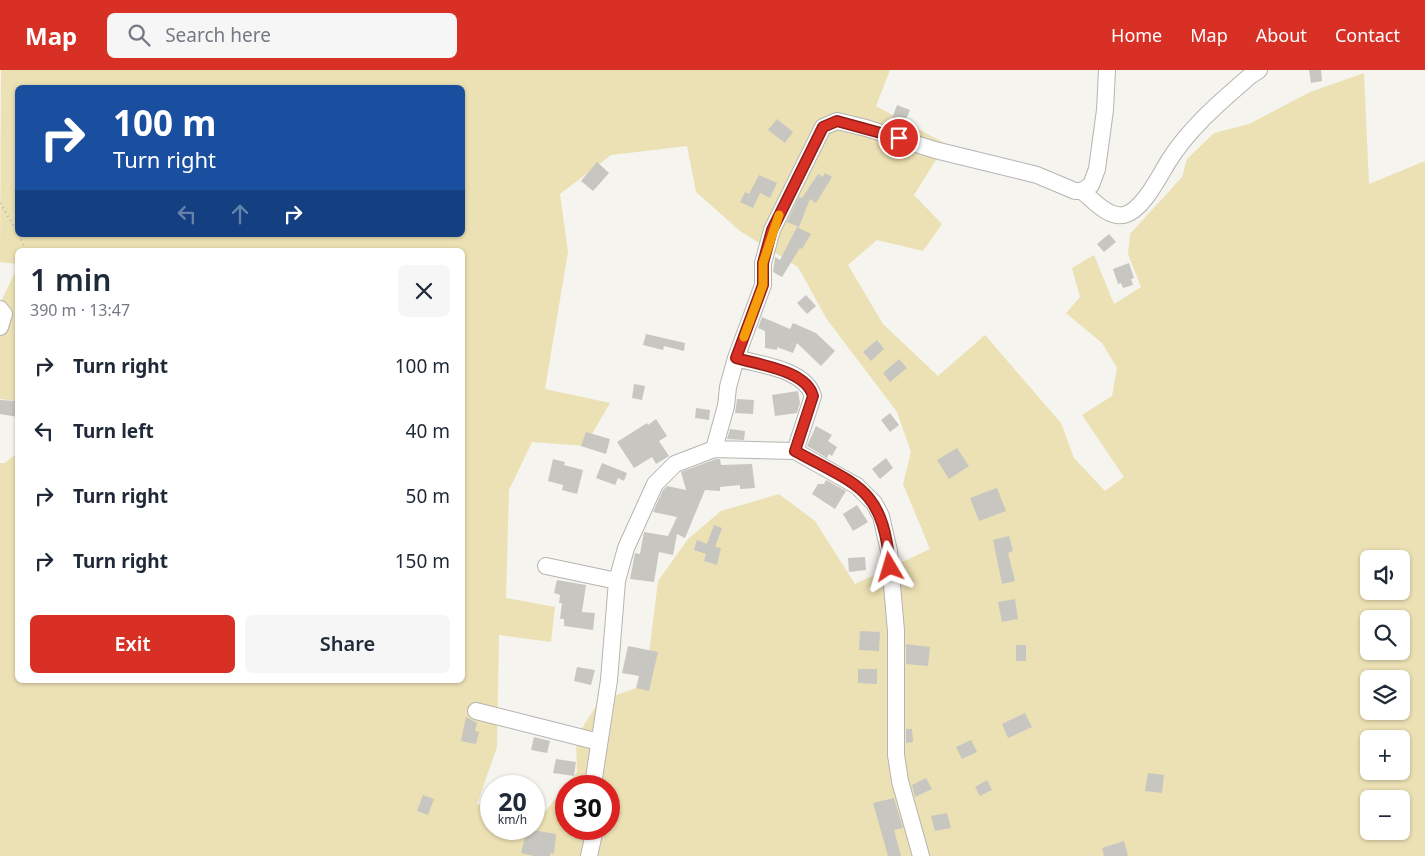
<!DOCTYPE html>
<html lang="en">
<head>
<meta charset="utf-8">
<style>
	body { margin:0; font-family:"Noto Sans",sans-serif; background:#f6f6f7; color:#1f2937; height:100vh; display:flex; flex-direction:column; font-size:19px; white-space:nowrap }
	* { box-sizing:border-box; margin:0 }
	p { font-size:16px; color:#747a83 }
	.icon { flex:none; width:28px; height:28px; fill:none; stroke:currentColor; stroke-width:2; stroke-linecap:round; stroke-linejoin:round }
	.map { position:relative; flex:1; overflow:hidden }
	.panel { position:absolute; left:15px; top:178px; width:450px; height:435px; display:flex; flex-direction:column; background:#fff; border-radius:8px; box-shadow:0 1px 4px #0004 }
	.panel>* { flex:none }
	.banner { position:absolute; left:15px; top:15px; width:450px; height:152px; border-radius:8px; box-shadow:0 1px 4px #0004; background:#1a4fa0; color:#fff; overflow:hidden }
	.tools { position:absolute; left:1360px; top:480px; display:grid; gap:10px }
	.tools a { display:grid; place-items:center; width:50px; height:50px; border-radius:8px; background:#fff; box-shadow:0 1px 4px #0004; font-size:25px }
	.speed { position:absolute; left:480px; top:705px; display:flex; gap:10px; font-size:25px; font-weight:700; text-align:center }
	.speed>* { display:grid; place-content:center; width:65px; height:65px; border-radius:50%; background:#fff; box-shadow:0 1px 4px #0004; line-height:1 }
	.speed small { font-size:12px; font-weight:400 }
	.speed .limit { border:8px solid #d22; background:#fff; color:#111 }
	.pin { position:absolute; display:grid; place-items:center; width:42px; height:42px; color:#fff; margin:-21px; border:2px solid #fff; border-radius:50%; box-shadow:0 1px 5px #0007 }
	.me { position:absolute; width:55px; margin:-28px; rotate:353deg; stroke-linejoin:round; filter:drop-shadow(0 0 4px #0008) }
	.turn { display:flex; align-items:center; gap:18px; height:105px; padding:0 15px; font-size:22px }
	.turn .icon { width:65px; height:65px; stroke-width:2.5 }
	.turn b { display:block; font-size:35px; line-height:42px }
	.lanes { display:flex; align-items:center; height:48px; padding:0 15px; background:#0003; justify-content:center; gap:25px; direction:ltr }
	.lanes .off { opacity:.35 }
	.round { display:grid; place-items:center; flex:none; width:52px; height:52px; border-radius:8px; background:#f6f6f7 }
	.summary { display:flex; align-items:center; justify-content:space-between; height:85px; padding:0 15px }
	h1 { font-size:30px; font-weight:600; line-height:38px }
	.primary-button { display:flex; gap:10px; margin-top:auto; padding:10px 15px }
	.primary-button a { flex:1; height:58px; border-radius:8px; background:#d93025; color:#fff; font-size:20px; font-weight:600; line-height:58px; text-align:center }
	.primary-button a+a { background:#f6f6f7; color:#1f2937 }
	ul { padding:0; list-style:none }
	li { display:flex; align-items:center; gap:15px; height:65px; padding:0 15px }
	li div { flex:1 }
	li b { display:block; font-size:19px }
	li em { font-style:normal }
	header { display:flex; align-items:center; gap:30px; box-sizing:border-box; height:70px; padding:0 25px; background:#d93025; color:#fff }
	header strong { font-size:24px }
	nav { display:flex; gap:28px; margin-inline-start:auto; font-size:18px }
	.search { width:350px; height:45px; background:#f6f6f7; display:flex; align-items:center; gap:12px; box-sizing:border-box; padding:0 18px; border-radius:8px; color:#747a83; font-size:19px }
	.map>svg:first-child { display:block }
	.green { fill:#ece1b4; fill-rule:evenodd }
	.building { fill:#c7c6c1 }
	.lines { fill:none; stroke-linecap:round; stroke-linejoin:round }
	.minor-casing { stroke:#b5b4b0; stroke-width:18 }
	.path { stroke:#afaeaa; stroke-width:2; stroke-dasharray:1 4; stroke-linecap:butt }
	.minor { stroke:#fff; stroke-width:16 }
	.route-casing { stroke:#8d1f18; stroke-width:12 }
	.route { stroke:#d93025; stroke-width:9 }
	.slow { stroke:#f59e0b; stroke-width:9 }
</style>
</head>
<body>
<header>
<strong>Map</strong>
<div class="search"><svg class="icon" aria-label="search" viewBox="0 0 24 24"><circle cx="10" cy="10" r="6"/><path d="M15 15l6 6"/></svg>Search here</div>
<nav><a>Home</a><a>Map</a><a>About</a><a>Contact</a></nav>
</header>
<div class="map">
<svg width="1425" height="786" viewBox="0 0 1425 786">
	<rect width="100%" height="100%" fill="#f5f4ef"/>
	<path class="green" d="M1,0h889l-14,36 70,38 -32,51 28,29 -19,27 -46,-11 -29,25 35,59 55,52 47,-41 76,88 13,35 31,33 19,-14 -42,-62 30,-19 5,-28 -15,-25 -36,-30 14,-16 -8,-29 22,-13 20,49 27,-17 -13,-33 2,-20 52,-57 5,-18 27,-26 35,-9 61,-32 54,-19 5,111 56,-23v695h-1425v-393h5l12,-10 1,227h444v-430h-444l-1,14 -17,-2zM18,18h444v147h-444zM687,76l9,46 44,39 58,36 28,51 71,94 14,40 -8,32 27,65 -75,35 -40,-63 -36,-27 -58,17 -33,28 -30,42 -13,104 -46,16 -23,37 1,34 -38,47 -5,-1v11h-43v-21l-14,-4 20,-57 2,-112 52,7 4,-35 -49,-9 3,-108 23,-48 53,4 25,-43 -65,-14 23,-137 -8,-58 51,-39zM1369,489h32v32h-32zM1369,549h32v32h-32zM1369,609h32v32h-32zM1369,669h32v32h-32zM566,716h43v43h-43zM1369,729h32v32h-32z
		M17,198v133l-17,-2v-95z"/>
	<path class="building" d="M1309,0h12l1,11 -11,2z
		M897,35l13,5 -7,16 -12,-5z
		M777,49l16,13 -8,11 -17,-13z
		M597,92l12,11 -16,18 -12,-10z
		M825,103l7,4 -16,26 -6,-4 -11,28 -12,-5 12,-25 3,1 16,-24 5,3z
		M759,105l18,8 -7,15 -10,-5 -7,15 -13,-6 5,-10 4,2z
		M797,157l14,7 -9,15 -2,-1 -18,29 -9,-5 2,-15 5,3z
		M1109,164l7,8 -12,10 -7,-8z
		M1129,193l5,15 -3,1 2,6 -10,3 -2,-5 -3,1 -5,-15z
		M806,225l10,11 -9,8 -10,-11z
		M762,247l28,12 3,-6 23,10 19,18 -14,15 -24,-23 -4,10 -16,-6v3l-12,-2v-17l-7,-3z
		M646,264l39,9 -1,8 -20,-5 -1,4 -20,-5z
		M877,270l7,9 -13,12 -8,-9z
		M899,289l8,9 -17,14 -7,-9z
		M634,314l11,2 -3,14 -10,-2z
		M798,321l2,12 -3,10 -22,3 -3,-21z
		M737,329l17,1 -1,14 -18,-1z
		M0,330l18,1v16l-18,-3z
		M696,338l14,2 -1,10 -14,-2z
		M890,343l9,12 -9,7 -9,-12z
		M656,349l11,17 -8,5 10,15 -13,8 -4,-7 -18,11 -17,-26 30,-19 1,2z
		M816,356l16,9 -4,6 9,6 -5,9 -3,-2 -2,4 -20,-12z
		M730,359l15,2 -1,9 -17,-1z
		M586,362l24,7 -4,15 -25,-8z
		M957,378l12,18 -20,13 -12,-19z
		M886,388l7,10 -13,11 -8,-10z
		M553,389l12,3 -1,3 19,5 -6,24 -15,-4 1,-5 -15,-4z
		M716,389h4l1,6 31,-1 3,24 -15,1v-4l-20,2v4l-15,-1 -20,48 -8,-4 -4,21 -14,-3 -5,30 -24,-3 5,-26 5,1 4,-22 24,4 9,-19 -24,-5 10,-22 4,-4 19,4 -5,-18z
		M602,393l25,10 -3,8 -6,-3 -3,7 -19,-7z
		M826,410l20,11 -11,18 -23,-15 6,-10h6z
		M997,418l9,23 -27,10 -9,-23z
		M857,435l11,17 -15,9 -10,-17z
		M714,455l8,3 -7,19 6,1 -4,17 -13,-4 2,-7 -12,-4 3,-10 10,4z
		M1009,466l4,15 -5,2 7,28 -13,3 -9,-44z
		M865,487l1,13 -17,2 -1,-14z
		M557,510l29,5 -4,27 13,1 -2,17 -29,-4v-7h-4l2,-16h-3l1,-8 -6,-2z
		M1015,529l3,20 -16,3 -4,-20z
		M860,561l20,1 -1,19 -20,-1z
		M906,574l24,3 -2,19 -22,-2z
		M1016,575h10v16h-10z
		M628,576l30,6 -9,39 -13,-3 3,-12 -17,-3z
		M577,597l18,3 -4,15 -17,-4z
		M858,599h19v15l-19,-1z
		M1025,643l7,14 -24,11 -6,-14z
		M466,647l11,6 -2,8 4,1 -3,12 -15,-3z
		M906,659h6l1,13 -7,1z
		M534,667l16,4 -3,12 -16,-3z
		M971,670l6,12 -15,7 -6,-12z
		M556,689l20,3 -2,14 -21,-3z
		M1148,703l16,2 -2,18 -17,-2z
		M926,708l6,11 -17,8 -3,-12z
		M987,710l5,10 -12,6 -5,-9z
		M423,725l11,4 -6,16 -11,-4z
		M894,728l9,30 -9,2 7,26h-13l-15,-53z
		M947,743l4,15 -16,3 -4,-15z
		M527,759l29,5 -2,20 -4,-1v3h-16l-13,-3z
		M1124,771l4,15h-24l-2,-8z"/>
	<g class="lines">
		<defs>
			<path id="minor" d="M1082,121c11,9 26,27 42,24 18,-4 35,-38 44,-53 21,-34 52,-60 82,-86l9,-6
				M0,239l4,5 -4,13
				M736,288c24,7 69,11 77,38l-18,55
				M714,379l12,-43 2,-19 8,-29 27,-73v-22l9,-33 51,-103 14,-6 29,7 69,22 102,25 38,16h7l9,-6 6,-16 8,-59 2,-40
				M546,496l71,15
				M476,641l123,31
				M594,716v-8l15,-98 8,-99 9,-33 29,-64 20,-20 39,-15 81,2 62,35 17,17 7,13 8,35 7,80v124l4,26 21,75
				M589,786l6,-27"/>
		</defs>
		<use href="#minor" class="minor-casing"/>
		<path class="path" d="M0,133l18,30
			M19,165l7,15"/>
		<use href="#minor" class="minor"/>
	</g>
	<g class="lines">
		<defs>
			<path id="route" d="M890,497c-7,-80 -32,-81 -95,-116l18,-55c-7,-26 -54,-31 -77,-38l27,-73v-22l9,-33 51,-103 14,-6 62,17"/>
		</defs>
		<use href="#route" class="route-casing"/>
		<use href="#route" class="route"/>
		<path class="slow" d="M744,267l19,-52v-22l16,-48"/>
	</g>
</svg>
<div class="tools">
<a><svg class="icon" aria-label="sound" viewBox="0 0 24 24"><path d="M4 9h4l5-4v14l-5-4H4zM17 9q2 3 0 6"/></svg></a>
<a><svg class="icon" aria-label="search" viewBox="0 0 24 24"><circle cx="10" cy="10" r="6"/><path d="M15 15l6 6"/></svg></a>
<a><svg class="icon" aria-label="layers" viewBox="0 0 24 24"><path d="M12 4l9 5-9 5-9-5zM3 14l9 5 9-5"/></svg></a>
<a>+</a>
<a>−</a>
</div>
<div class="speed"><div>20<small>km/h</small></div><div class="limit">30</div></div>
<div class="pin" style="left:899px;top:68px;background:#d93025"><svg class="icon" aria-label="arrive" viewBox="0 0 24 24"><path d="M6 21V4h12l-3 4 3 4H6"/></svg></div>
<svg class="me" style="left:890px;top:497px" viewBox="-20 -20 40 40"><path d="M0-17L14 15 0 8-14 15z" fill="#d93025" stroke="#fff" stroke-width="4"/></svg>
<div class="banner">
<div class="turn"><svg class="icon" aria-label="right" viewBox="0 0 24 24"><path d="M7 20v-9h11M14 6l5 5-5 5"/></svg><div><b>100 m</b>Turn right</div></div>
<div class="lanes"><svg class="icon off" aria-label="left" viewBox="0 0 24 24"><path d="M17 20v-9H6M10 6l-5 5 5 5"/></svg><svg class="icon off" aria-label="ahead" viewBox="0 0 24 24"><path d="M12 20V5M6 11l6-6 6 6"/></svg><svg class="icon" aria-label="right" viewBox="0 0 24 24"><path d="M7 20v-9h11M14 6l5 5-5 5"/></svg></div>
</div>
<section class="panel">
<div class="summary"><div><h1>1 min</h1><p>390 m · 13:47</p></div><a class="round"><svg class="icon" aria-label="close" viewBox="0 0 24 24"><path d="M6 6l12 12M18 6L6 18"/></svg></a></div>
<ul>
<li><svg class="icon" aria-label="right" viewBox="0 0 24 24"><path d="M7 20v-9h11M14 6l5 5-5 5"/></svg><div><b>Turn right</b></div><em>100 m</em></li>
<li><svg class="icon" aria-label="left" viewBox="0 0 24 24"><path d="M17 20v-9H6M10 6l-5 5 5 5"/></svg><div><b>Turn left</b></div><em>40 m</em></li>
<li><svg class="icon" aria-label="right" viewBox="0 0 24 24"><path d="M7 20v-9h11M14 6l5 5-5 5"/></svg><div><b>Turn right</b></div><em>50 m</em></li>
<li><svg class="icon" aria-label="right" viewBox="0 0 24 24"><path d="M7 20v-9h11M14 6l5 5-5 5"/></svg><div><b>Turn right</b></div><em>150 m</em></li>
</ul>
<div class="primary-button"><a>Exit</a><a>Share</a></div>
</section>
</div>
</body>
</html>
